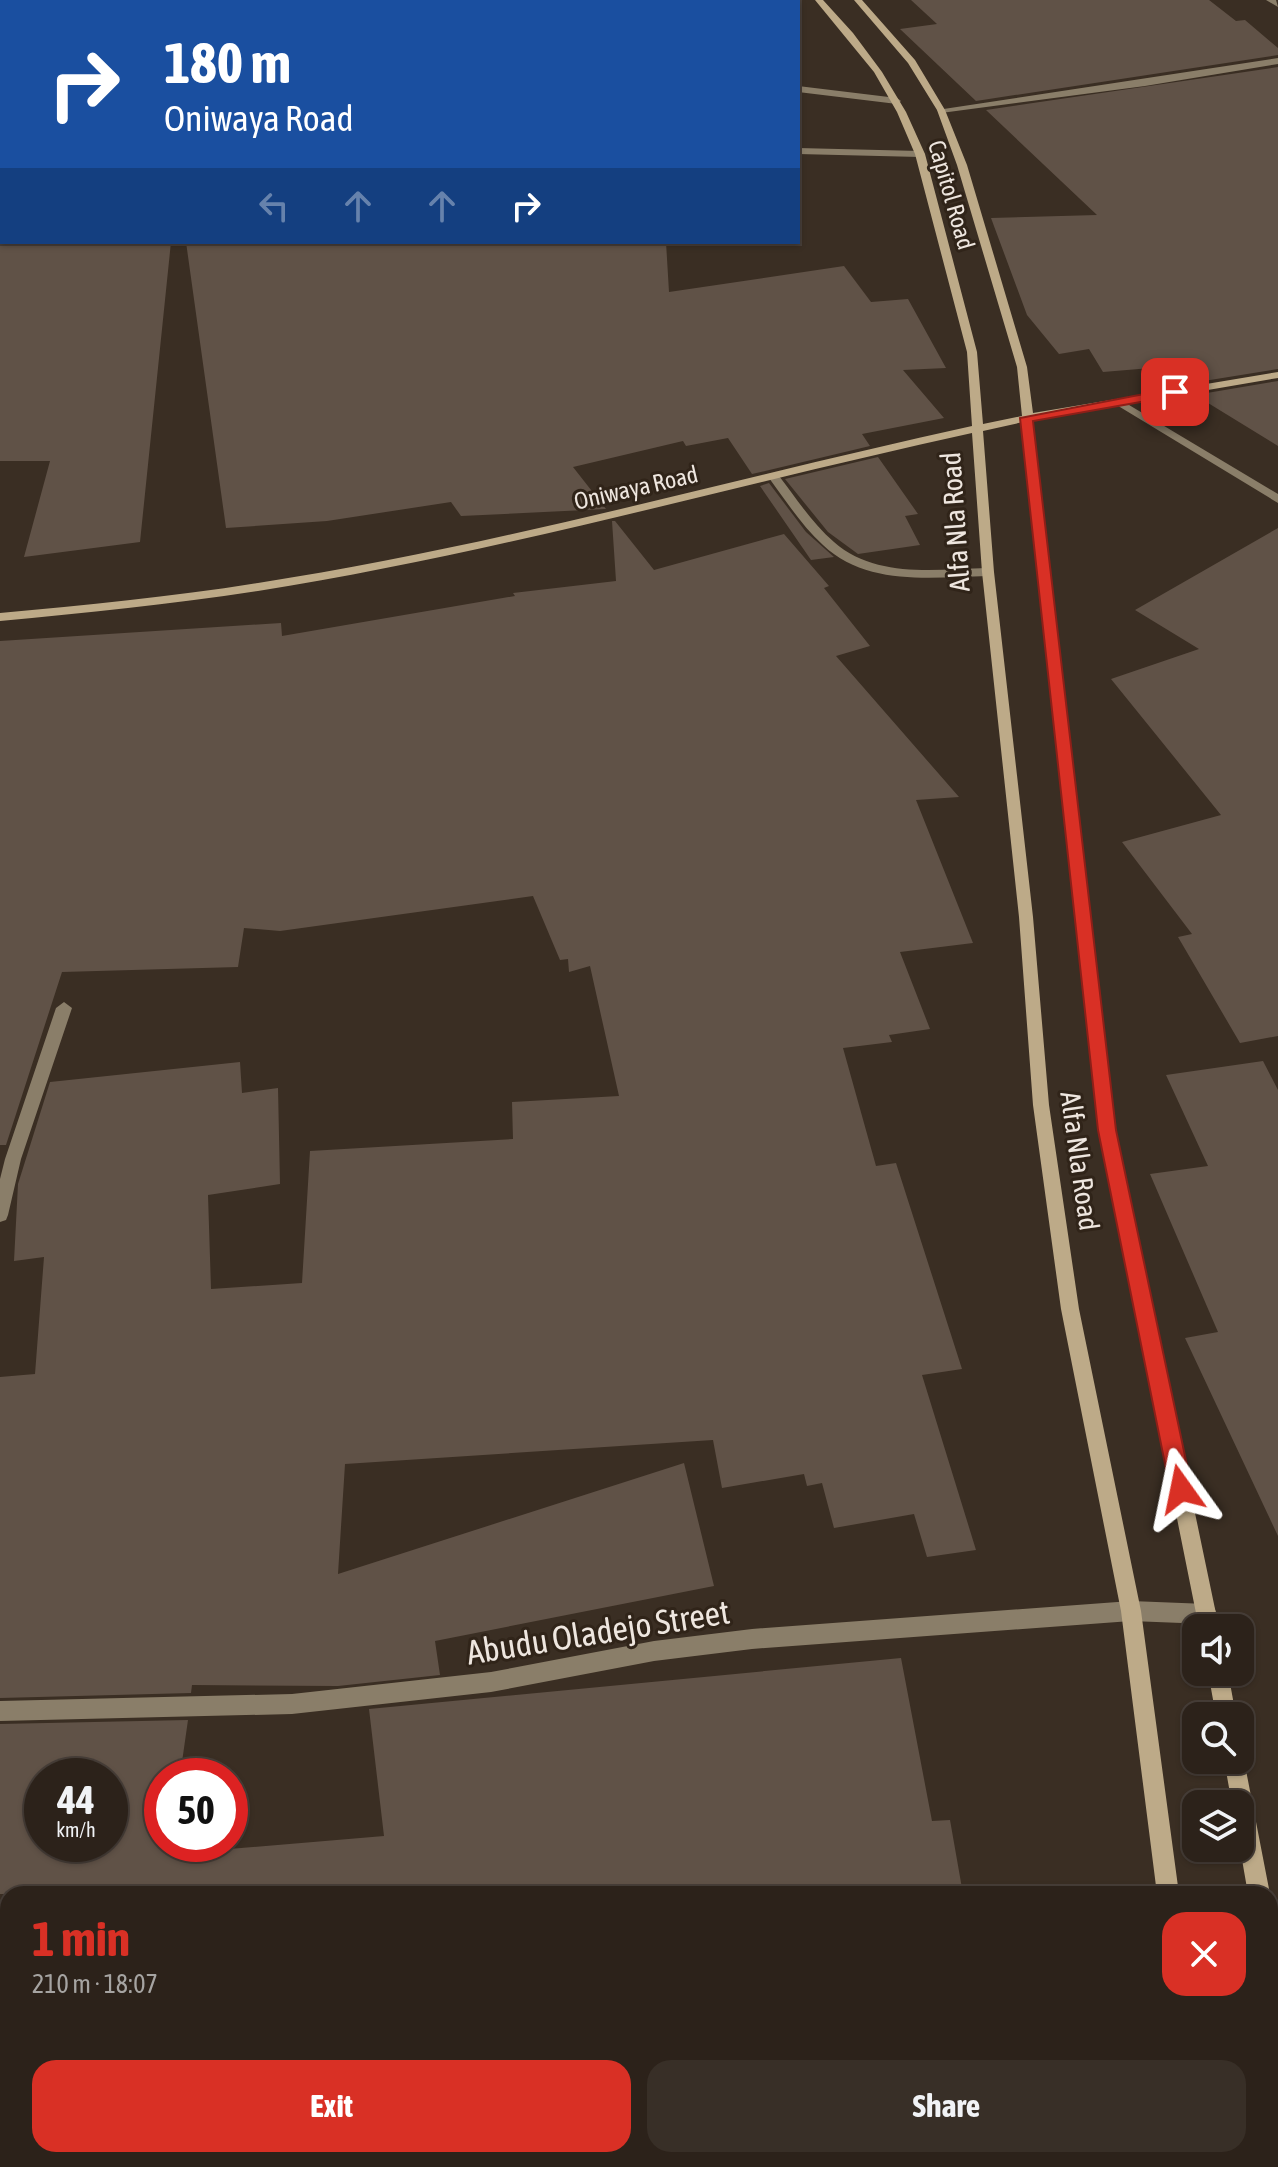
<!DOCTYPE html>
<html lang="en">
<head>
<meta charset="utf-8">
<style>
	body { margin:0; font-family:"Asap Condensed",sans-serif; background:#382f27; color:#f1f3f6; height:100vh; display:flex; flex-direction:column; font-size:30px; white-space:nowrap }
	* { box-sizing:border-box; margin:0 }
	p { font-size:26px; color:#a6a4a2 }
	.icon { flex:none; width:44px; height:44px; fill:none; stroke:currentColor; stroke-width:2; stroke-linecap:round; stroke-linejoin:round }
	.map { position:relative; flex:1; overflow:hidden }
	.sheet { position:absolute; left:0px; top:1886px; width:1278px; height:282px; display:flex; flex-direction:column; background:#2c221a; border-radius:24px 24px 0 0; box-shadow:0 2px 6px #0004,0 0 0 2px #483f39 }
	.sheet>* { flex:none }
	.hud { position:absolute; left:0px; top:0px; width:800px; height:244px; box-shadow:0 2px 6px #0004,0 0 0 2px #483f39; background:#1a4fa0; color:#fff; overflow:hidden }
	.controls { position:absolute; left:1182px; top:1614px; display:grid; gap:16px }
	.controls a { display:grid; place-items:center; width:72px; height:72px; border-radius:16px; background:#2c221a; box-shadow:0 2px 6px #0004,0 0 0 2px #483f39; font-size:40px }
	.speed { position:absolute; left:24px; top:1758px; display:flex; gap:16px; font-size:40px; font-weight:700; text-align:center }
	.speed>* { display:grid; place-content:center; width:104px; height:104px; border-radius:50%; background:#2c221a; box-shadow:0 2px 6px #0004,0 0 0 2px #483f39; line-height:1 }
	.speed small { font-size:20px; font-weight:400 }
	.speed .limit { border:12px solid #d22; background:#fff; color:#111 }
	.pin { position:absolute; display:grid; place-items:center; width:68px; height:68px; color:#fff; margin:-34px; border-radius:16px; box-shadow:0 4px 12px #0006 }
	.me { position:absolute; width:88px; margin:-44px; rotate:348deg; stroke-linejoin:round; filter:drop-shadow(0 0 6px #0008) }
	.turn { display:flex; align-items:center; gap:28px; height:168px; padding:0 32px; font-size:36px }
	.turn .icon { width:104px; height:104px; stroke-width:2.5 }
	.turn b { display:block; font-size:56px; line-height:68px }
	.lanes { display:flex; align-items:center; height:76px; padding:0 32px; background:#0003; justify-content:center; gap:40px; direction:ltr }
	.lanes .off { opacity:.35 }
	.round { display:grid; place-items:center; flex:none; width:84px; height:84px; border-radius:24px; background:#382f27 }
	.summary { display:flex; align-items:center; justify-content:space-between; height:136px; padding:0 32px }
	h1 { font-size:48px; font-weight:700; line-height:60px; color:#d93025 }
	.cta { display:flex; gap:16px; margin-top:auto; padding:16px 32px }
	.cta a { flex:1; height:92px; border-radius:24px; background:#d93025; color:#fff; font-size:32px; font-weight:700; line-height:92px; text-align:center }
	.cta a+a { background:#382f27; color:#f1f3f6 }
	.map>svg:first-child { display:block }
	.building { fill:#605247; fill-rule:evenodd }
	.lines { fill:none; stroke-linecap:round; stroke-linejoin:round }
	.lane { fill:#8a7e69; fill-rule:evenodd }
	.street { fill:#8a7e69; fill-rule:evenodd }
	.secondary { fill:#bdaa88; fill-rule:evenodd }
	.route { fill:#d93025; stroke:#8d1f18; stroke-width:2 }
	.labels { text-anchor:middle; stroke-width:6; stroke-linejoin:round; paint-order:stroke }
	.far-street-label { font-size:24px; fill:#eee6df; stroke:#302419 }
	.street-label { font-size:28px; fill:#eee6df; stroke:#302419 }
	.near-street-label { font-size:34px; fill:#eee6df; stroke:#302419 }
</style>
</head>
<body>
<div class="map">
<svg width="1278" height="2167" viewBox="0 0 1278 2167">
	<rect width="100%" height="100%" fill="#3a2e23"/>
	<path class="building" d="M911,0h298l27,21 9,-1 33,28v7l-302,46 -76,-72 37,-5z
		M1278,67v302l-99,16 -28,-17 -48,4 -14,-23 -30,5 -32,-39 -36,-97 106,-3 -111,-105z
		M0,242h171l-31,300 -116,15 26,-96h-50z
		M186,242h480l3,50 175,-26 27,36 37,-3 38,69 -43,2 41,48 -82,16 8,12 -118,28 -24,-36 -42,8 -3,-5 -110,26 33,42 -145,7 -10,-14 -124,19 -101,7z
		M1278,381v65l-83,-51z
		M878,457l40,57 -13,2 15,29 -62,9 -30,-22 -43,-53z
		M769,483l37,49 28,25 -23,3 -51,-74z
		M612,521h3l39,49 130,-36 45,52 -5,2 46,58 -34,10 123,141 -43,3 57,143 -73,9 30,77 -41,6 3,7 -49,6 33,118 20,-3 66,206 -40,6 54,175 -49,7 -13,-43 -80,14 -12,-45 -15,3 -3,-12 -82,14 -9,-48 -368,24 -7,110 346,-111 30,123 -279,55 5,34 -102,11 -146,-1 -1,8 -191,5v-321l35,-3 9,-117 -30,4 4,-77 32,-102 190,-20 2,31 36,-5 2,96 -72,11 3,94 91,-6 8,-132 203,-12 -1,-37 107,-6 -29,-130 -21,6 -1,-13 -8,1 -27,-64 -253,35 -36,-3 -6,39 -176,5 -56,173h-6v-504l281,-18 1,13 233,-40 -2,-3 103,-12z
		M1278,528v508l-38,7 -62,-106 14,-3 -70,-92 99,-27 -110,-136 88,-30 -64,-39z
		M1263,1061l15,29v446l-93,-198 33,-6 -68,-158 58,-8 -42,-91z
		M901,1658l31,163 18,-1 13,74h-963v-170l188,-4 -8,56h-18v68h8l-1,10 215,-18 -15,-127zM42,1776h68v68h-68z"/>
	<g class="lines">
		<path class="lane" d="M798,148l122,3 5,3 -5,3 -122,-3z
			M775,475l4,1c17,22 33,47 55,66 42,37 102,27 154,26l6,4 -6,4c-55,1 -121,11 -165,-31 -21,-19 -37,-44 -54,-67z"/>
		<path class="street" d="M153,0h18l2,2h-18z
			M1266,0h10l2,7z
			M1278,58v6l-133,22 -204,27 -4,-3z
			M798,86l99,12 4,3 -4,3 -99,-12z
			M1119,399l159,95v9l-163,-99 -2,-2z
			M64,1002l8,6 -51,151 -13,56 -2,5 -6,2v-43l5,-20 51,-151z
			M1131,1601l76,3 7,3 3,7 -3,7 -7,3 -76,-3 -379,28 -98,12 -163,31 -199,22 -292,7v-20l292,-7 199,-22 163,-31 98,-12z"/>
		<path class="secondary" d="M815,0h8l30,33 29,39 24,40 19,42 52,198 6,72 39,-8 -5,-49 -60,-202 -20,-55 -29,-47 -54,-63h8l53,60 30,50 22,55 60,202 6,46 245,-41v6l-245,42 82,710 104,498h-20l-100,-498 -76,-708 -40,9 11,141 39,345 16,188 30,204 62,302 38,283h-22l-36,-283 -60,-302 -28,-204 -14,-188 -37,-345 -10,-139c-238,52 -473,120 -714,158 -86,13 -172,22 -258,30v-8c86,-8 172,-16 258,-30 241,-37 476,-105 714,-157l-5,-74 -52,-198 -18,-42 -23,-40z
			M1208,1672h20l8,44h-20z
			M1240,1752l4,8 26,134h-22l-8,-46v-44h-8l-8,-44h16z
			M1270,1957l8,3v76l-8,-3z
			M1191,2160h24l1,7h-24z"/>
	</g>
	<path class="route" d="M1175,388l7,4 -2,3 -147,26 83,709 76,359 -3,8 -8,2 -7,-2 -4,-8 -72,-359 -78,-712z"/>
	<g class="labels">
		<g class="far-street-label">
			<text transform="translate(951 195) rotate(74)" y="8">Capitol Road</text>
			<text transform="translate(636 488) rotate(-13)" y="8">Oniwaya Road</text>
		</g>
		<g class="street-label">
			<text transform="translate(955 522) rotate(-94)" y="10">Alfa Nla Road</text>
			<text transform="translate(1080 1161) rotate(82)" y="10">Alfa Nla Road</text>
		</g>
		<g class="near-street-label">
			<text transform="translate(598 1632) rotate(-9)" y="12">Abudu Oladejo Street</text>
		</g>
	</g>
</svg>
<div class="controls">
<a><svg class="icon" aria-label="sound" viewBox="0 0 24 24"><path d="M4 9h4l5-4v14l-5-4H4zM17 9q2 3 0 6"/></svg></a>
<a><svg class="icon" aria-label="search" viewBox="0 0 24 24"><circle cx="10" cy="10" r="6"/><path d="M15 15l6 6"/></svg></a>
<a><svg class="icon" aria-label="layers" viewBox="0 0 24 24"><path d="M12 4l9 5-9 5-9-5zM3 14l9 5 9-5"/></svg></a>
</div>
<div class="speed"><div>44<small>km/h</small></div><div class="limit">50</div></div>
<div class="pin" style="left:1175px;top:392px;background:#d93025"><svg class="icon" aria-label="arrive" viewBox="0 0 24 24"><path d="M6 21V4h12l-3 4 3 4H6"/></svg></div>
<svg class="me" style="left:1181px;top:1489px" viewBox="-20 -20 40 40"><path d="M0-17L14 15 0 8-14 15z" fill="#d93025" stroke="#fff" stroke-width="4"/></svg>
<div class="hud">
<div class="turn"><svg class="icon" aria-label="right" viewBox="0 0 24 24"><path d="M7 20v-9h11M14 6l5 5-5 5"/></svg><div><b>180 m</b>Oniwaya Road</div></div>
<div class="lanes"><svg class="icon off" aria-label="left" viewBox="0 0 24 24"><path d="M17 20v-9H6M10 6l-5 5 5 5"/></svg><svg class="icon off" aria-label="ahead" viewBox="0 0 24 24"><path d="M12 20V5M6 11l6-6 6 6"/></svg><svg class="icon off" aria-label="ahead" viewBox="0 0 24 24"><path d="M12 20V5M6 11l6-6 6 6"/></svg><svg class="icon" aria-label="right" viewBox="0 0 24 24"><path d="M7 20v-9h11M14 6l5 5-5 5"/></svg></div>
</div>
<section class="sheet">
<div class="summary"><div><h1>1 min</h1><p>210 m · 18:07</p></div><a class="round" style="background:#d93025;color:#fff"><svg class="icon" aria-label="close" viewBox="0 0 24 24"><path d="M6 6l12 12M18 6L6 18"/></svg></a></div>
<div class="cta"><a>Exit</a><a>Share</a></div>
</section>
</div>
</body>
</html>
